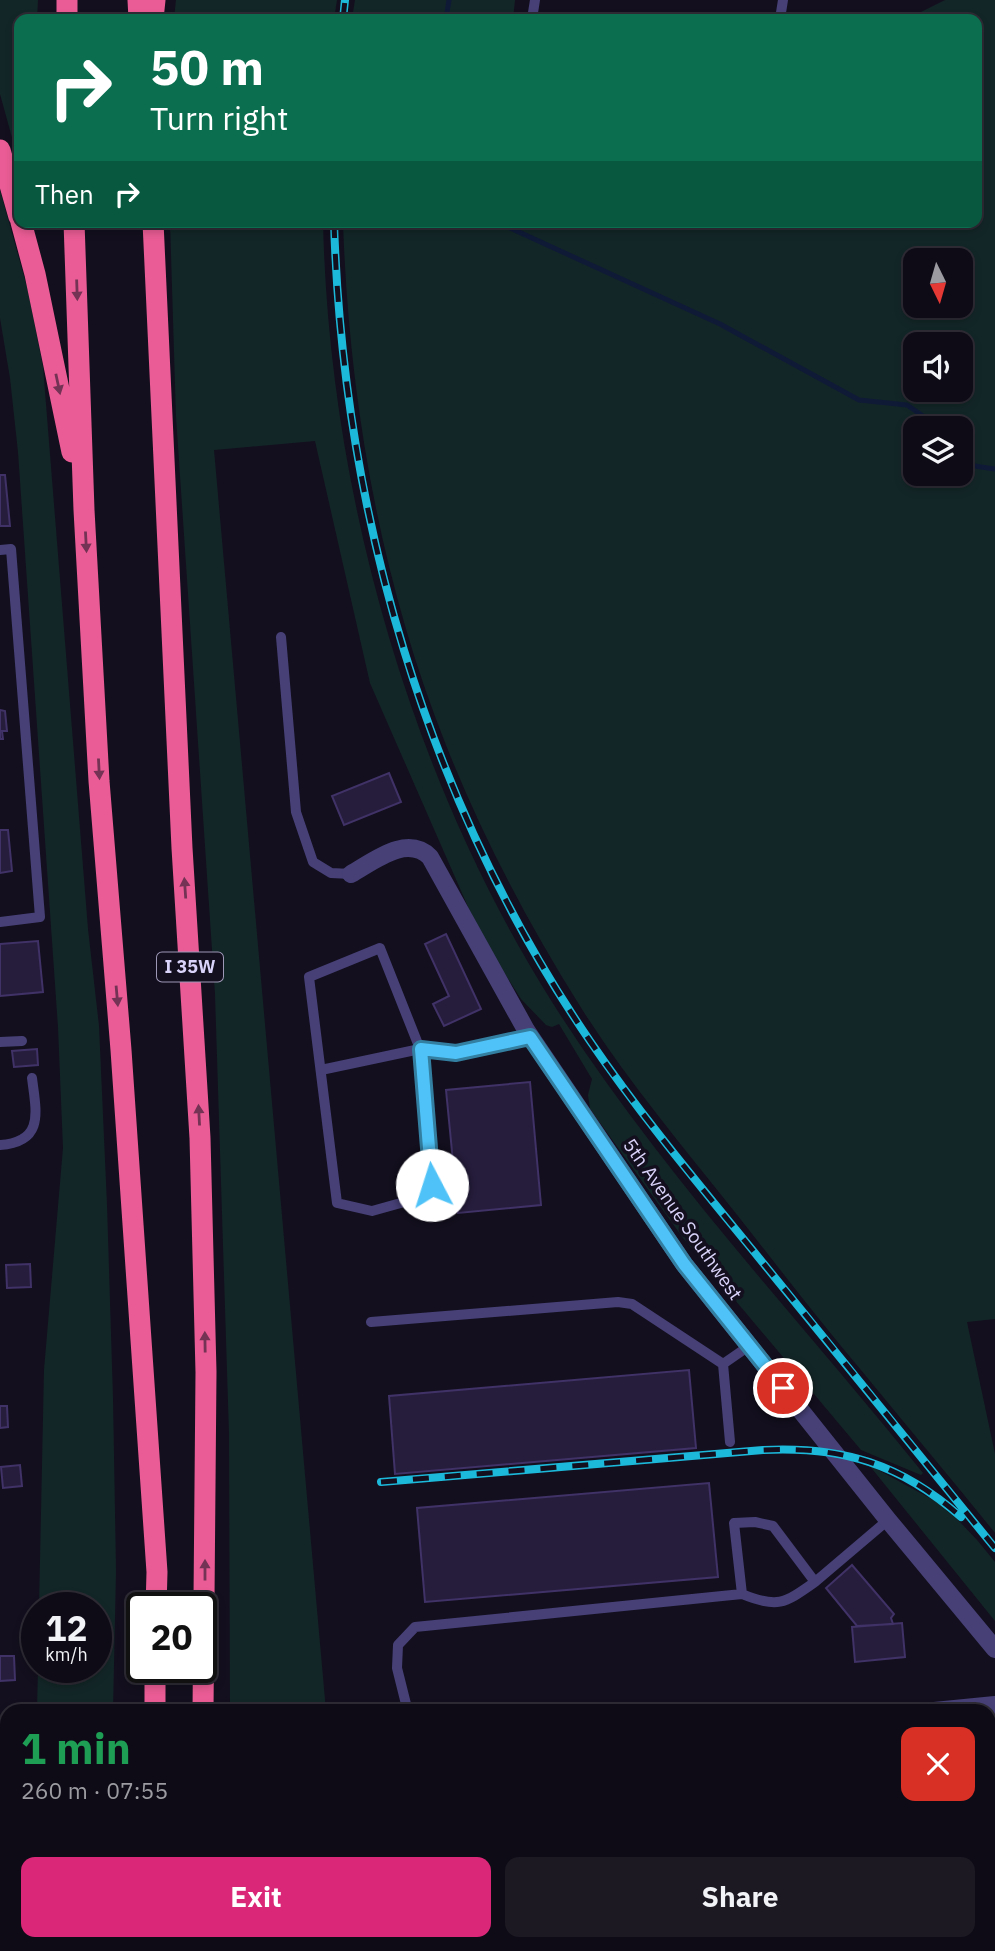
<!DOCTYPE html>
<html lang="en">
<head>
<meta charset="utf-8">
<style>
	body { margin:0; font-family:"IBM Plex Sans",sans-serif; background:#1c1923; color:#f1f3f6; height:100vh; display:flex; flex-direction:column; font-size:26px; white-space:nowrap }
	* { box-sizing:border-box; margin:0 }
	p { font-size:23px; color:#9b9ba1 }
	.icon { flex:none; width:38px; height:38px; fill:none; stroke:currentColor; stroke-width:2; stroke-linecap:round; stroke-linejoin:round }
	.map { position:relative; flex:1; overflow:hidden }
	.drawer { position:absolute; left:0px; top:1704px; width:996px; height:247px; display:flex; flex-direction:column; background:#0e0b16; border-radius:21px 21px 0 0; box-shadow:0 4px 10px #0003,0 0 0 2px #2e2b35 }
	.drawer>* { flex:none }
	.guide { position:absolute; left:14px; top:14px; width:968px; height:214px; border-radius:14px; box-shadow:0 4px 10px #0003,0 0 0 2px #2e2b35; background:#0b6e4f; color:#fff; overflow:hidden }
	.needle { width:46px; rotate:175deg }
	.tools { position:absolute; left:903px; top:248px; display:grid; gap:14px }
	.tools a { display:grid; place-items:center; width:70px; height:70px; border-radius:14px; background:#0e0b16; box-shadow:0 4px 10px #0003,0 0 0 2px #2e2b35; font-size:35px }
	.speed { position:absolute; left:21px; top:1592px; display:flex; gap:14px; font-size:35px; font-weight:700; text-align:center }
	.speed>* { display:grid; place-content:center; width:91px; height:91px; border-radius:50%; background:#0e0b16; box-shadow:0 4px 10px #0003,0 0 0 2px #2e2b35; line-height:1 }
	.speed small { font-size:18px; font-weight:400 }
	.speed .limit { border:4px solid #111; border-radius:10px; background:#fff; color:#111 }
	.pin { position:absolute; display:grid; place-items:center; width:60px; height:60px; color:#fff; margin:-30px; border:4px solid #fff; border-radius:50%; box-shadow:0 2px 7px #0007 }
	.me { position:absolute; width:77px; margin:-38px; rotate:355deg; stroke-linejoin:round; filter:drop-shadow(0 0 5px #0008) }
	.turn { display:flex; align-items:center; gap:24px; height:147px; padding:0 21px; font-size:32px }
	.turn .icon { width:91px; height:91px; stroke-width:2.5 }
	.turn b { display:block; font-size:49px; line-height:60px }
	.then { display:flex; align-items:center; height:66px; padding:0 21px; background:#0003; gap:14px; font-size:26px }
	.round { display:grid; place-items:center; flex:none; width:74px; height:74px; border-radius:14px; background:#1c1923 }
	.overview { display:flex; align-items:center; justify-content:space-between; height:119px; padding:0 21px }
	h1 { font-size:42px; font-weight:800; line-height:52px; color:#1e9e55 }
	.primary-button { display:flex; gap:14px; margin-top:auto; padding:14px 21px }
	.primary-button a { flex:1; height:80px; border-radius:14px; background:#db2777; color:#fff; font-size:28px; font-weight:800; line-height:80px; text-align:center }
	.primary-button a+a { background:#1c1923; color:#f1f3f6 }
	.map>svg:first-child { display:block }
	.green { fill:#132627; fill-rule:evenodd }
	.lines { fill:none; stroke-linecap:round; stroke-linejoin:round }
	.stream { stroke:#0f1a37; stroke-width:5 }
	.building { fill:#261d3d; stroke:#403266; stroke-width:2 }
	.service { stroke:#464077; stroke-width:10 }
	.tertiary { stroke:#464077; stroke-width:18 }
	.motorway { stroke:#ea5c95; stroke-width:21 }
	.rail-casing { stroke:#1cb9db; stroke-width:8 }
	.rail { stroke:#130f1e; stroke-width:5; stroke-dasharray:16; stroke-linecap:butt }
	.oneway { fill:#743254 }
	.route-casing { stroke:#337fa1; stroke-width:18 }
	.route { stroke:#4fc3f7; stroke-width:12 }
	.labels { text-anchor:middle; stroke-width:7; stroke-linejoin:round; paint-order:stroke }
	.shield { fill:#130f1e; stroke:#9e98b7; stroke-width:2 }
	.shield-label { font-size:18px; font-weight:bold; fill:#d9d2f9 }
	.street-label { font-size:19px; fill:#d9d2f9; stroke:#130f1e }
</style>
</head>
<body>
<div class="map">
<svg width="995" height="1951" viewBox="0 0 995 1951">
	<rect width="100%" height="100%" fill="#130f1e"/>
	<path class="green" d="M0,0h38l-1,19h-18v144l-19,-69z
		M176,0h161l-3,19h-160z
		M355,0h160l-2,19h-161z
		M945,0h50v1319l-28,3 28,132v79c-44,-55 -90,-109 -134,-163 -44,-52 -85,-106 -127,-159 -53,-67 -109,-133 -154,-205 -52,-83 -98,-170 -134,-261 -66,-166 -97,-345 -103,-523h633v-203h-69zM915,261h46v45h-46zM915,345h46v45h-46zM915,429h46v45h-46z
		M0,190l28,101 15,76 45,562 11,97 8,179 6,193 3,173 -3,140h-76l1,-43h58v-60h-57l5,-238 19,-222 -5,-121 -40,-575 -8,-74 -10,-60z
		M170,222h153c6,268 86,553 229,780 107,169 246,316 371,471l-2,2 -60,-25 -178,-212 -93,-129 -2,-14 4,-16 -33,-55 -7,3 -6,-2 -25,-26 -28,-44 -24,-46 -99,-226 -55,-242 -101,9 112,1261h-96l-1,-278 -14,-439 -39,-578z
		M869,1465l66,36 23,19 19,20 18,22v59z
		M0,1808h7v136h102v7h-109z
		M229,1944h118v7h-118z"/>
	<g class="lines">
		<path class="stream" d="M446,19l3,-19
			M497,222l223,102 139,76 48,5 35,24
			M961,464l34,5"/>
	</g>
	<path class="building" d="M0,475h5l5,51h-10z
		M0,710l5,1 2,20h-5l1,8h-3z
		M389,773l12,29 -57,23 -12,-29z
		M0,830h8l4,41 -12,2z
		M446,934l35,75 -37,17 -11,-22 16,-8 -24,-52z
		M38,941l5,51 -43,4v-52z
		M37,1049l1,16 -24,2 -2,-16z
		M530,1082l11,123 -83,8 -12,-123z
		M30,1264l1,23 -24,1 -1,-23z
		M689,1370l7,78 -301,26 -6,-78z
		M0,1406h7l1,21 -8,1z
		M20,1465l2,21 -19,2 -2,-21z
		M709,1483l9,94 -293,25 -8,-94z
		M852,1565l42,49 -3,4 2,6 -36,2 -31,-38z
		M902,1623l3,34 -50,5 -3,-35z
		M0,1656h14l1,24 -15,1z
		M0,1726h7v24l-5,1z
		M507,1944h178l1,7h-178z
		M863,1944h76v7h-76z"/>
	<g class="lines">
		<path class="service" d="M532,19l3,-19
			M780,19l3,-19
			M0,550l11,-1 29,368 -40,5
			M281,637l15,175 17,50 18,11 20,1
			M0,1042l22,-1
			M321,1070l99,-21 12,136 -17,14 -43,12 -35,-8 -28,-226 71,-29 40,101 35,4 75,-17
			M0,1145c45,-3 36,-34 32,-67
			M371,1322l247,-20 14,2 91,60
			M730,1442l-7,-78 26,-18
			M815,1582c-30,21 -37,27 -73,12l-8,-71 21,-1 18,4 42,56 73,-62
			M408,1712l-11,-44 1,-23 17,-18 327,-33
			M989,1758l6,-1
			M722,1944v7
			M815,1944l1,7"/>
		<path class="tertiary" d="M351,874c23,-13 56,-40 79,-17l96,173 158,234 204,256 107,129
			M924,1712l71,-7"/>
		<path class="motorway" d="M67,0v19
			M138,0l1,19
			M153,19l2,-19
			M0,150l19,67
			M21,222l14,52 37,178
			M74,222l10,288 15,271 22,269 36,522 -1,36
			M153,222l29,626 18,290 6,234 -3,340
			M155,1712v-44
			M152,1951v-7
			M201,1951v-7"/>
		<defs>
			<path id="rail" d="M343,19l2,-19
				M334,222c9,289 92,579 256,819 52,76 111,146 169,217 79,96 157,193 236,290
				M381,1482l382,-32c80,-4 138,14 198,67"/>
		</defs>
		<use href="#rail" class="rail-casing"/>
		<use href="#rail" class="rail"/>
	</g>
	<defs><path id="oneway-solid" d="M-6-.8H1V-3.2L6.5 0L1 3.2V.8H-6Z" transform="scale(1.75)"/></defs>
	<g class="oneway">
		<use href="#oneway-solid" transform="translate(77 290) rotate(88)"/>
		<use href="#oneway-solid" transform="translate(58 384) rotate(78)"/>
		<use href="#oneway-solid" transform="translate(86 542) rotate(87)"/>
		<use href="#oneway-solid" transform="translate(99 769) rotate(87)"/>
		<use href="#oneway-solid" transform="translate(185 888) rotate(-94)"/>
		<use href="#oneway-solid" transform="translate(117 996) rotate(85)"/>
		<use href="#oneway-solid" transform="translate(199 1115) rotate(-93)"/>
		<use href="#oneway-solid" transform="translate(205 1342) rotate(-91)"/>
		<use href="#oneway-solid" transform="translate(205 1570) rotate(-90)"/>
	</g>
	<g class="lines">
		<defs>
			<path id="route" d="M432,1185l-11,-136 35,4 74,-16 154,227 99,124"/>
		</defs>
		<use href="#route" class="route-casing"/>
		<use href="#route" class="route"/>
	</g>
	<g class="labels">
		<rect class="shield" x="157" y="952.5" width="66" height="29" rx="5"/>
		<g class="shield-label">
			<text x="190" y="973">I 35W</text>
		</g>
		<g class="street-label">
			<text transform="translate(683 1219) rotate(55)" y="7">5th Avenue Southwest</text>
		</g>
	</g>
</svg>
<div class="tools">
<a><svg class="needle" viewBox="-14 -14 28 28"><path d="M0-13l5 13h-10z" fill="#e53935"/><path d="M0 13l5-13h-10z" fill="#9b9ba1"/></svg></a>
<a><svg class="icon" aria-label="sound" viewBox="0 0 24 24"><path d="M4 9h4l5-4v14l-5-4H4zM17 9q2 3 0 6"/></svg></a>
<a><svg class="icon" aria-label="layers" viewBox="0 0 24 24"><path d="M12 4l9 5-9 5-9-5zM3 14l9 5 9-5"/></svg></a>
</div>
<div class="speed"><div>12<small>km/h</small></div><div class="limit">20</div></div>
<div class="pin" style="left:783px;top:1388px;background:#d93025"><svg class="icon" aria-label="arrive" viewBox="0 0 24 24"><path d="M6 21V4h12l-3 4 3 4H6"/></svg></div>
<svg class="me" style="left:432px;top:1185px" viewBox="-20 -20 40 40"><circle r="19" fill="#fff"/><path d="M0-13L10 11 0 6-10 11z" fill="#4fc3f7"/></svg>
<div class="guide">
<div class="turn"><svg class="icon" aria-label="right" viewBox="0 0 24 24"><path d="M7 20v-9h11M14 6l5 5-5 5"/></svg><div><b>50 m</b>Turn right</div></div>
<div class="then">Then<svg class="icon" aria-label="right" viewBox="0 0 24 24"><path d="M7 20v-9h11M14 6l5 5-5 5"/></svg></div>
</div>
<section class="drawer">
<div class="overview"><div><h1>1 min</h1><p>260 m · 07:55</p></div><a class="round" style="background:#d93025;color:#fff"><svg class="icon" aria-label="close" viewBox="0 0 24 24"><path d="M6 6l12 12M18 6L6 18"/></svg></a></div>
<div class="primary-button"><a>Exit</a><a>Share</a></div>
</section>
</div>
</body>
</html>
